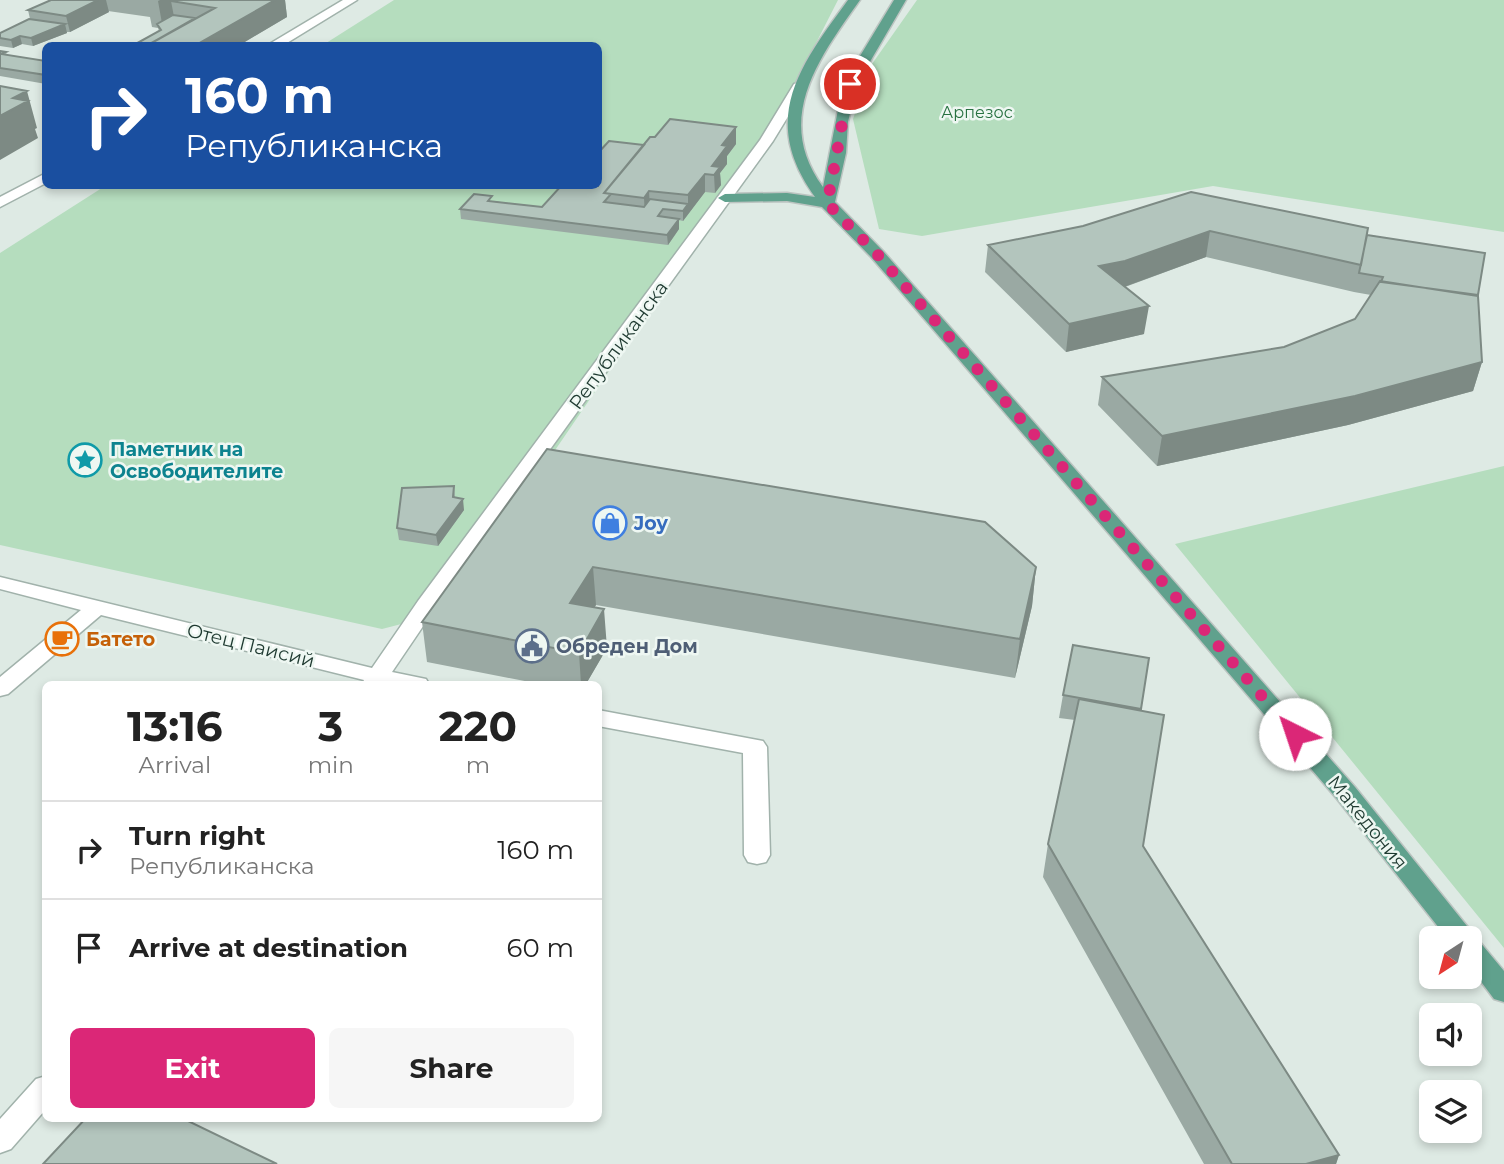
<!DOCTYPE html>
<html lang="en">
<head>
<meta charset="utf-8">
<style>
	body { margin:0; font-family:Montserrat,sans-serif; background:#f6f6f6; color:#222; height:100vh; display:flex; flex-direction:column; font-size:26px; white-space:nowrap }
	* { box-sizing:border-box; margin:0 }
	p { font-size:23px; color:#767676 }
	.icon { flex:none; width:38px; height:38px; fill:none; stroke:currentColor; stroke-width:2; stroke-linecap:round; stroke-linejoin:round }
	.map { position:relative; flex:1; overflow:hidden }
	.side { position:absolute; left:42px; top:681px; width:560px; height:441px; display:flex; flex-direction:column; background:#fff; border-radius:10px; box-shadow:0 4px 10px #0003 }
	.side>* { flex:none }
	.top-card { position:absolute; left:42px; top:42px; width:560px; height:147px; border-radius:10px; box-shadow:0 4px 10px #0003; background:#1a4fa0; color:#fff; overflow:hidden }
	.needle { width:46px; rotate:216deg }
	.controls { position:absolute; left:1419px; top:926px; display:grid; gap:14px }
	.controls a { display:grid; place-items:center; width:63px; height:63px; border-radius:10px; background:#fff; box-shadow:0 4px 10px #0003; font-size:35px }
	.pin { position:absolute; display:grid; place-items:center; width:60px; height:60px; color:#fff; margin:-30px; border:4px solid #fff; border-radius:50%; box-shadow:0 2px 7px #0007 }
	.me { position:absolute; width:77px; margin:-38px; rotate:319deg; stroke-linejoin:round; filter:drop-shadow(0 0 5px #0008) }
	.turn { display:flex; align-items:center; gap:24px; height:147px; padding:0 28px; font-size:32px }
	.turn .icon { width:91px; height:91px; stroke-width:2.5 }
	.turn b { display:block; font-size:49px; line-height:60px }
	.eta { display:flex; justify-content:space-evenly; align-items:center; height:119px; text-align:center }
	.eta b { font-size:42px; font-weight:700; line-height:49px }
	.cta { display:flex; gap:14px; margin-top:auto; padding:14px 28px }
	.cta a { flex:1; height:80px; border-radius:10px; background:#db2777; color:#fff; font-size:28px; font-weight:700; line-height:80px; text-align:center }
	.cta a+a { background:#f6f6f6; color:#222 }
	ul { padding:0; list-style:none }
	li { display:flex; align-items:center; gap:21px; height:98px; padding:0 28px; border-top:2px solid #e0e0e0 }
	li div { flex:1 }
	li b { display:block; font-size:26px }
	li em { font-style:normal }
	.map>svg:first-child { display:block }
	.green { fill:#b5ddbe }
	.lines { fill:none; stroke-linecap:round; stroke-linejoin:round }
	.minor-casing { stroke:#a1b2ab; stroke-width:3 }
	.major-casing { stroke:#bcc4c1; stroke-width:3 }
	.minor { fill:#fff; fill-rule:evenodd }
	.major { fill:#60a18d; fill-rule:evenodd }
	.wall { fill:#9aa9a3 }
	.shaded-wall { fill:#7d8a84 }
	.building { fill:#b3c5bd; stroke:#7d8a84; stroke-width:2 }
	.route { stroke:#db2777; stroke-width:12; stroke-dasharray:0 21.6 }
	.labels { text-anchor:middle; stroke-width:5; stroke-linejoin:round; paint-order:stroke }
	.far-park-label { font-size:16px; fill:#287241; stroke:#eef7f2 }
	.street-label { font-size:19px; fill:#1f3a31; stroke:#eef7f2 }
	.culture-label { font-size:19px; font-weight:bold; fill:#0d838f; stroke:#eef7f2; text-anchor:start }
	.shop-label { font-size:19px; font-weight:bold; fill:#366cbe; stroke:#eef7f2; text-anchor:start }
	.food-label { font-size:19px; font-weight:bold; fill:#c56008; stroke:#eef7f2; text-anchor:start }
	.service-label { font-size:19px; font-weight:bold; fill:#4e5e75; stroke:#eef7f2; text-anchor:start }
</style>
</head>
<body>
<div class="map">
<svg width="1504" height="1164" viewBox="0 0 1504 1164">
	<rect width="100%" height="100%" fill="#deeae4"/>
	<path class="green" d="M394,0h444l-72,141 -322,472 -62,16 -382,-84v-292l105,-67h493v-140l-275,-1z
		M917,0h587v232l-291,-46 -291,50 -43,-7 -26,-110 19,-55z
		M1504,466v482l-329,-404z"/>
	<g class="lines">
		<defs>
			<path id="minor" d="M343,0h14l-75,46h-16z
				M799,83l7,4 -33,54 -339,469 -42,62 34,7 3,5h-67l2,-4 -263,-65 -93,79 -8,2v-19l81,-67 -81,-21v-12l372,91 46,-67 342,-461 34,-56z
				M46,173v10l-46,24v-10z
				M598,710l165,31 4,6 3,108 -4,7 -9,2 -9,-2 -4,-7 -1,-102 -145,-27z
				M46,1076v33l-35,40 -11,4v-34l36,-40z"/>
			<path id="major" d="M848,0h12c-41,58 -87,119 -37,187l20,-103 51,-84h12l-49,84 -9,38 -2,31 -11,49 48,49 472,536 116,144 4,8 4,2 25,30v31l-10,-3 -24,-32v-29h-23l-110,-139 -466,-542 -49,-50 -35,-6 -62,1 -7,-4 7,-4 62,-1 28,4c-56,-78 -16,-130 33,-197z"/>
		</defs>
		<use href="#minor" class="minor-casing"/>
		<use href="#major" class="major-casing"/>
		<use href="#minor" class="minor"/>
		<use href="#major" class="major"/>
	</g>
	<path class="wall" d="M51,0h234l2,17 -49,29h-106l27,-15 -1,-3 -6,-1 -2,-10 -42,-6 1,1 -39,20h-3v1l-34,13 -11,-2 -9,4 -13,-2v-13l30,-14 -2,-9z
		M0,51l6,1 1,3 39,6v23l-46,-8z
		M736,127v17l-9,12v8l-7,9 1,12 -6,8 -10,-1 -22,29 -4,-1v9l-11,16 -207,-26 -1,-10 32,-8 50,6 56,-21 46,-41 11,-8z
		M1083,226l284,9 111,60 4,67 -9,29 -125,34 -191,41 -59,-61 4,-28 182,-30 71,-28 16,-24 -17,-3 -148,-35 -81,30 19,47 -78,18 -81,-80 3,-27z
		M547,449l489,118 -4,39 -17,72 -419,-73 -2,2 13,41 -21,36h-46l-113,-22 -5,-40z
		M454,486l1,11 9,13 -26,36 -39,-6 -2,-12z
		M1149,658l-8,53 2,135 196,309 -3,9h-132l-161,-287 5,-33 27,-124 -16,-2 4,-23z"/>
	<path class="shaded-wall" d="M98,0h8l3,12 -39,20 -4,-16z
		M160,0h46l-35,1 4,21 -12,7 -5,-28z
		M275,0h10l2,17 -49,29h-44z
		M65,24l2,9 -34,13 -2,-8z
		M20,36l2,8 -9,4 -2,-8z
		M27,91l10,37 -2,1 3,9 -38,22v-44l13,-18z
		M736,127v17l-9,12v8l-7,9 1,12 -6,8 -1,-18 -2,-9 10,-21z
		M705,174v18l-22,29v-10l5,-7v-9z
		M649,191l1,18 -5,8 -1,-19z
		M679,219v10l-11,16 -1,-10z
		M1210,231l-4,26 -85,31 -22,-22z
		M1149,306l-5,28 -78,18 3,-28z
		M1482,362l-9,29 -125,34 -191,41 5,-30z
		M463,499l1,11 -26,36 -2,-11z
		M593,567l3,38 -23,37 -3,-39z
		M1036,567l-4,39 -17,72 5,-39z
		M604,609l3,39 -21,36h-5l-2,-31z
		M1339,1155l-3,9h-30z"/>
	<path class="building" d="M51,0h47l-32,16 -38,-6z
		M173,0h102l-81,46h-48l69,-38 -44,-7z
		M173,15l22,3 -49,28h-14l29,-16 -4,-6z
		M29,19l36,5 -34,14 -11,-2 -9,4 -11,-2v-5z
		M0,51l6,1 -5,2 45,7v14l-46,-7z
		M0,86l27,5 -14,7 15,3 -28,15z
		M670,119l66,8 -14,18 5,1 -15,20 8,1 -6,8 -9,-1 -17,21 -39,-4 -5,7 -40,-5 46,-56h5z
		M609,141l35,4 -40,48 7,1 -7,8 40,5 6,-8 38,5 -5,7 -20,-2 -5,7 21,3 -12,16 -207,-26 14,-15 18,2 -4,5 54,6 19,-21h37v-33z
		M1191,192l177,36 -7,37 -151,-34 -85,30 -26,5 50,40 -80,18 -81,-79 95,-19z
		M1367,235l118,18 -7,42 -97,-13 2,-5 -24,-4z
		M1380,281l98,15 4,66 -127,34 -193,40 -60,-59 182,-30 71,-28z
		M547,449l438,73 51,45 -16,72 -427,-72 -23,36 34,6 -25,44 -157,-31z
		M454,486l-1,11 10,2 -27,36 -39,-7 5,-40z
		M1073,645l76,13 -8,51 -78,-14z
		M1079,699l85,16 -21,131 196,309 -33,9h-74l-184,-320z
		M86,1118h96l95,46h-234z"/>
	<g class="lines">
		<path class="route" d="M850,84c-9,40 -14,79 -23,119l50,51 418,480"/>
	</g>
	<defs>
		<symbol id="sight-ring" viewBox="-11 -11 22 22"><circle r="9.5" fill="#eef7f2" stroke="#0f9aa8" stroke-width="1.5"/><path d="M0-6L1.8-2.2L6-1.7L2.9 1.2L3.7 5.4L0 3.3L-3.7 5.4L-2.9 1.2L-6-1.7L-1.8-2.2Z" fill="#0f9aa8"/></symbol>
		<symbol id="shop-ring" viewBox="-11 -11 22 22"><circle r="9.5" fill="#eef7f2" stroke="#3f7fe0" stroke-width="1.5"/><path d="M-5-2.5h2.3a2.7 3.5 0 0 1 5.4 0H5L5.5 6h-11ZM-1.5-2.5h3a1.5 2.3 0 0 0-3 0Z" fill="#3f7fe0"/></symbol>
		<symbol id="cafe-ring" viewBox="-11 -11 22 22"><circle r="9.5" fill="#eef7f2" stroke="#e8710a" stroke-width="1.5"/><path d="M-5.5-4.5H6V0H3Q3 3.5 0 3.5H-2.5Q-5.5 3.5-5.5 0ZM3-3.2v2h1.7v-2ZM-6 4.5H4V6H-6Z" fill="#e8710a"/></symbol>
		<symbol id="civic-ring" viewBox="-11 -11 22 22"><circle r="9.5" fill="#eef7f2" stroke="#5c6f8a" stroke-width="1.5"/><path d="M-.6-6.5H3V-4.5H.6V-3L4-1V1h2V6H-6V1h2V-1L-.6-3ZM-1.2 2.5V6h2.4V2.5Z" fill="#5c6f8a"/></symbol>
	</defs>
	<g fill-rule="evenodd">
		<use href="#sight-ring" x="66" y="441" width="38" height="38"/>
		<use href="#shop-ring" x="591" y="504" width="38" height="38"/>
		<use href="#cafe-ring" x="43" y="620" width="38" height="38"/>
		<use href="#civic-ring" x="513" y="627" width="38" height="38"/>
	</g>
	<g class="labels">
		<g class="far-park-label">
			<text x="977" y="118">Арпезос</text>
		</g>
		<g class="street-label">
			<text transform="translate(618 345) rotate(-54)" y="7">Републиканска</text>
			<text transform="translate(251 645) rotate(14)" y="7">Отец Паисий</text>
			<text transform="translate(1368 822) rotate(51)" y="7">Македония</text>
		</g>
		<g class="culture-label">
			<text x="110" y="456">Паметник на<tspan x="110" dy="22">Освободителите</tspan></text>
		</g>
		<g class="shop-label">
			<text x="634" y="530">Joy</text>
		</g>
		<g class="food-label">
			<text x="86" y="646">Батето</text>
		</g>
		<g class="service-label">
			<text x="556" y="653">Обреден Дом</text>
		</g>
	</g>
</svg>
<div class="controls">
<a><svg class="needle" viewBox="-14 -14 28 28"><path d="M0-13l5 13h-10z" fill="#e53935"/><path d="M0 13l5-13h-10z" fill="#767676"/></svg></a>
<a><svg class="icon" aria-label="sound" viewBox="0 0 24 24"><path d="M4 9h4l5-4v14l-5-4H4zM17 9q2 3 0 6"/></svg></a>
<a><svg class="icon" aria-label="layers" viewBox="0 0 24 24"><path d="M12 4l9 5-9 5-9-5zM3 14l9 5 9-5"/></svg></a>
</div>
<div class="pin" style="left:850px;top:84px;background:#d93025"><svg class="icon" aria-label="arrive" viewBox="0 0 24 24"><path d="M6 21V4h12l-3 4 3 4H6"/></svg></div>
<svg class="me" style="left:1295px;top:734px" viewBox="-20 -20 40 40"><circle r="19" fill="#fff"/><path d="M0-13L10 11 0 6-10 11z" fill="#db2777"/></svg>
<div class="top-card">
<div class="turn"><svg class="icon" aria-label="right" viewBox="0 0 24 24"><path d="M7 20v-9h11M14 6l5 5-5 5"/></svg><div><b>160 m</b>Републиканска</div></div>
</div>
<section class="side">
<div class="eta">
<div><b>13:16</b><p>Arrival</p></div>
<div><b>3</b><p>min</p></div>
<div><b>220</b><p>m</p></div>
</div>
<ul>
<li><svg class="icon" aria-label="right" viewBox="0 0 24 24"><path d="M7 20v-9h11M14 6l5 5-5 5"/></svg><div><b>Turn right</b><p>Републиканска</p></div><em>160 m</em></li>
<li><svg class="icon" aria-label="arrive" viewBox="0 0 24 24"><path d="M6 21V4h12l-3 4 3 4H6"/></svg><div><b>Arrive at destination</b></div><em>60 m</em></li>
</ul>
<div class="cta"><a>Exit</a><a>Share</a></div>
</section>
</div>
</body>
</html>
